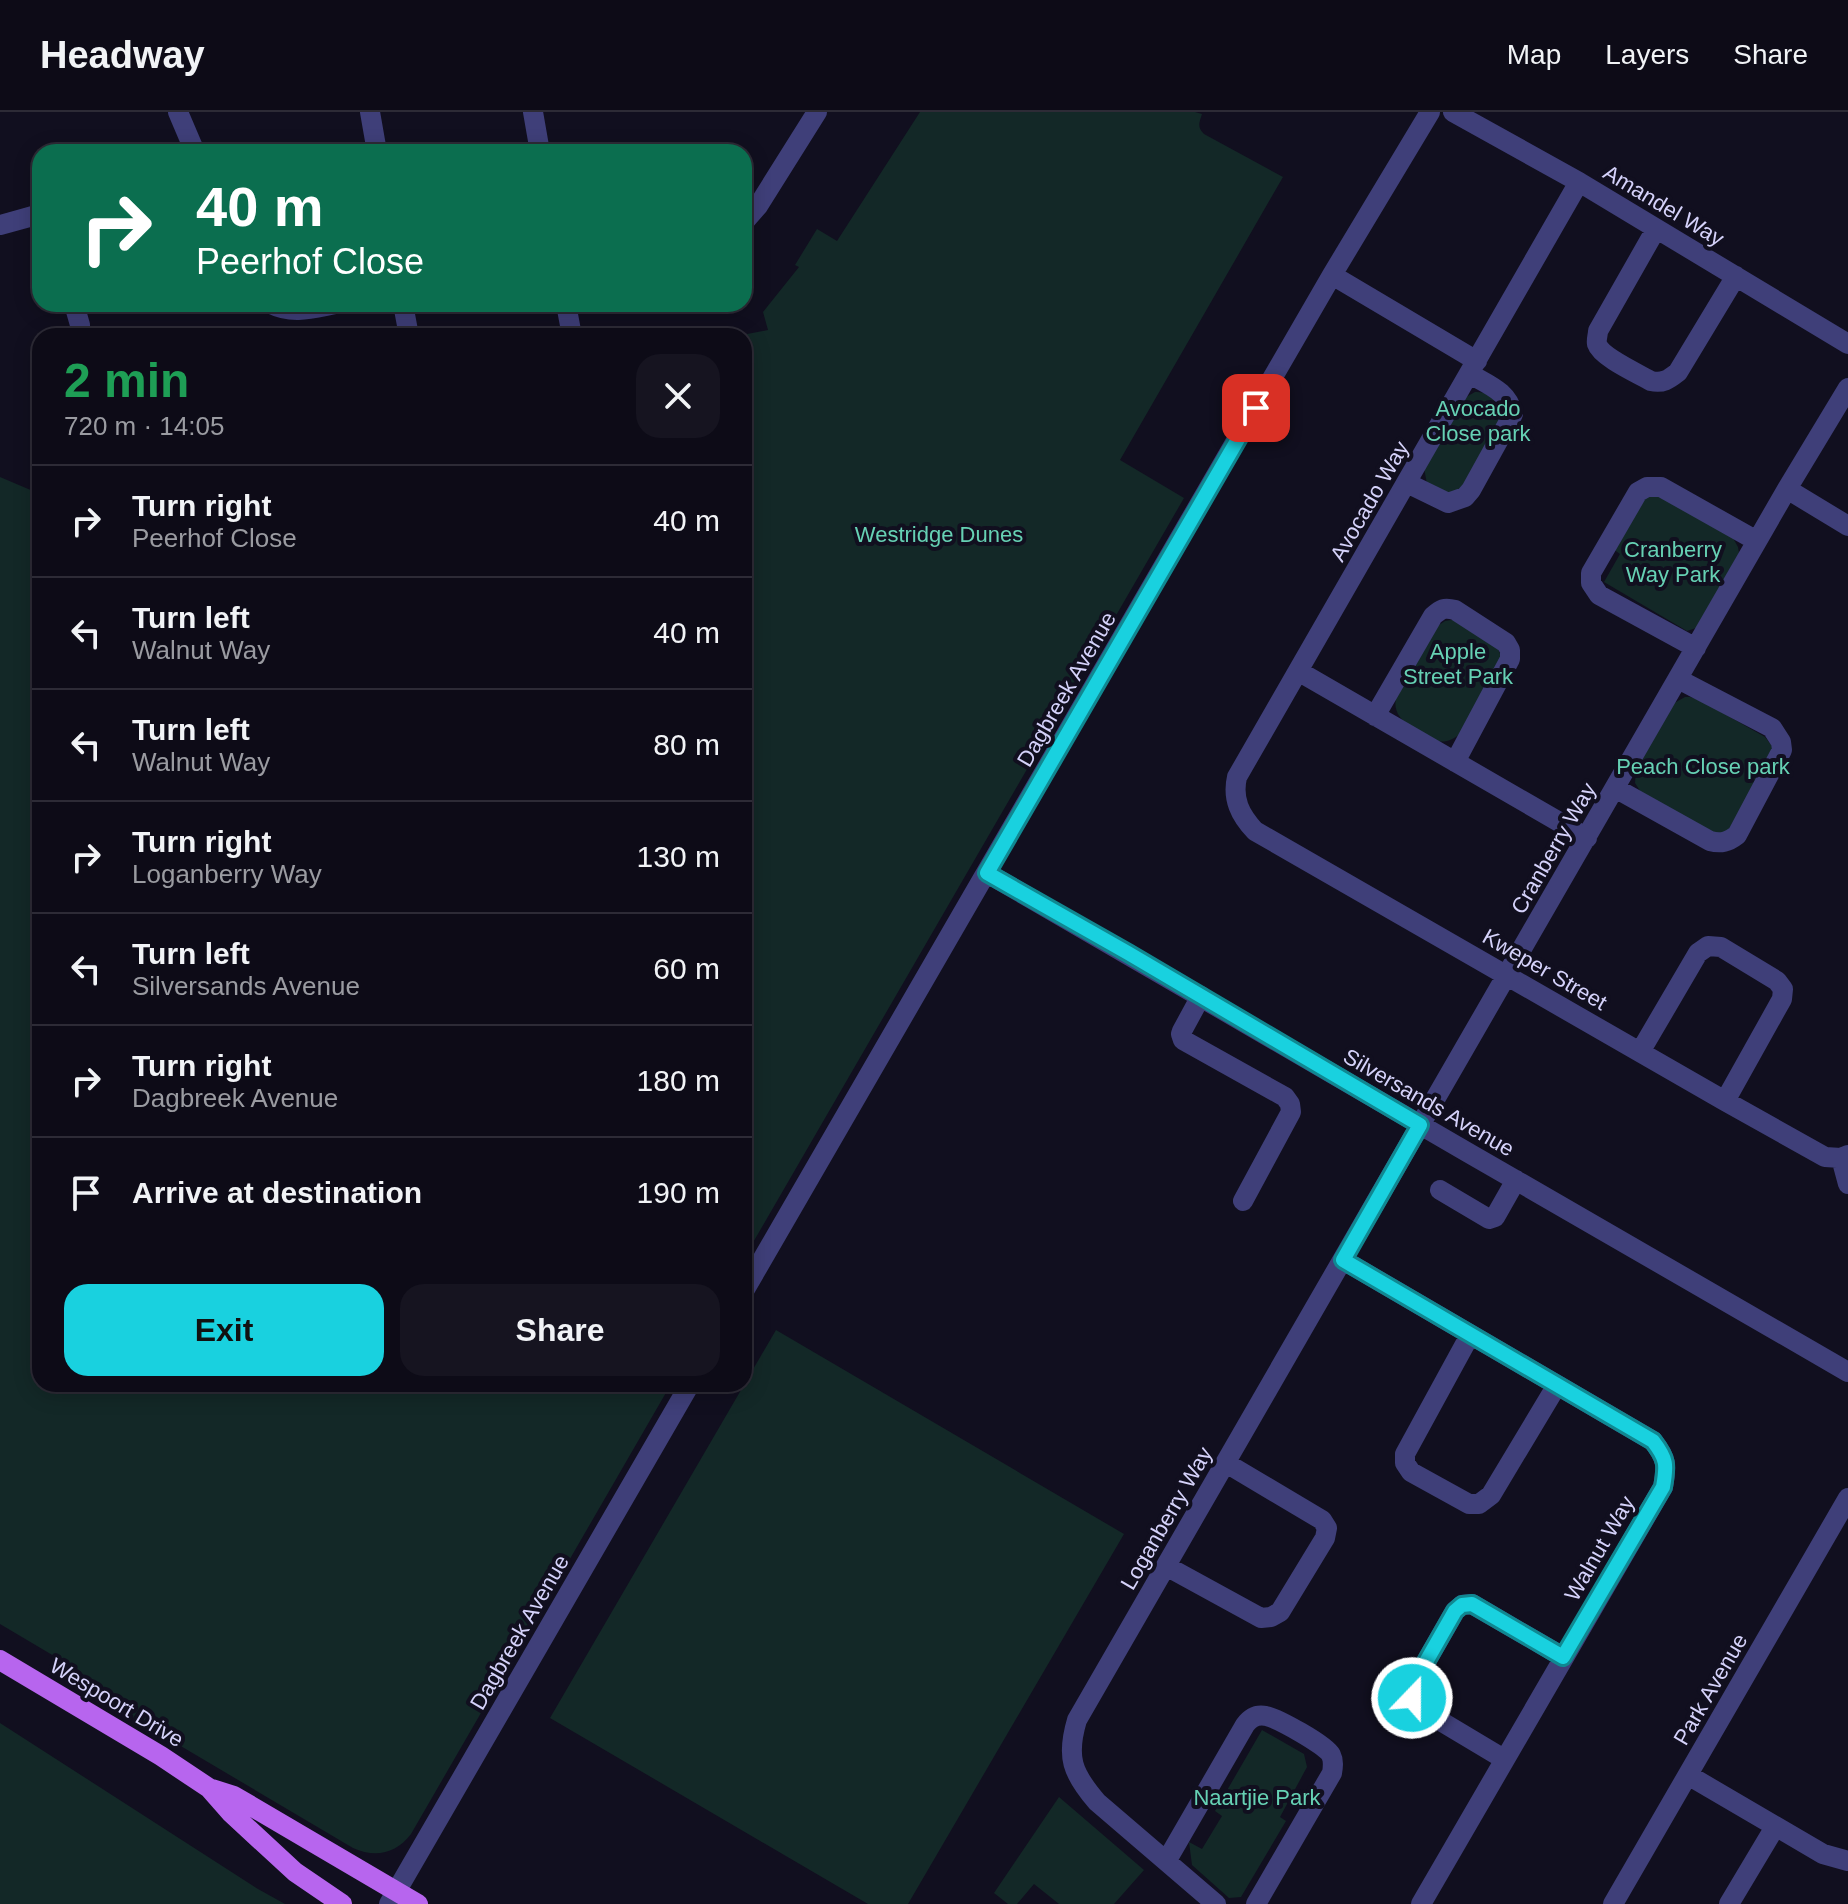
<!DOCTYPE html>
<html lang="en">
<head>
<meta charset="utf-8">
<style>
	body { margin:0; font-family:Helvetica,sans-serif; background:#161420; color:#f1f3f6; height:100vh; display:flex; flex-direction:column; font-size:30px; white-space:nowrap }
	* { box-sizing:border-box; margin:0 }
	p { font-size:26px; color:#9a9ba1 }
	.icon { flex:none; width:44px; height:44px; fill:none; stroke:currentColor; stroke-width:2; stroke-linecap:round; stroke-linejoin:round }
	.map { position:relative; flex:1; overflow:hidden }
	.side { position:absolute; left:32px; top:216px; width:720px; height:1064px; display:flex; flex-direction:column; background:#0d0b17; border-radius:24px; box-shadow:0 4px 20px #0003,0 0 0 2px #2d2b36 }
	.side>* { flex:none }
	.top-card { position:absolute; left:32px; top:32px; width:720px; height:168px; border-radius:24px; box-shadow:0 4px 20px #0003,0 0 0 2px #2d2b36; background:#0b6e4f; color:#fff; overflow:hidden }
	.pin { position:absolute; display:grid; place-items:center; width:68px; height:68px; color:#fff; margin:-34px; border-radius:16px; box-shadow:0 4px 12px #0006 }
	.me { position:absolute; width:88px; margin:-44px; rotate:22deg; stroke-linejoin:round; filter:drop-shadow(0 0 6px #0008) }
	.turn { display:flex; align-items:center; gap:28px; height:168px; padding:0 32px; font-size:36px }
	.turn .icon { width:104px; height:104px; stroke-width:2.5 }
	.turn b { display:block; font-size:56px; line-height:68px }
	.round { display:grid; place-items:center; flex:none; width:84px; height:84px; border-radius:24px; background:#161420 }
	.overview { display:flex; align-items:center; justify-content:space-between; height:136px; padding:0 32px }
	h1 { font-size:48px; font-weight:700; line-height:60px; color:#1e9e55 }
	.action { display:flex; gap:16px; margin-top:auto; padding:16px 32px }
	.action a { flex:1; height:92px; border-radius:24px; background:#19d1df; color:#111; font-size:32px; font-weight:700; line-height:92px; text-align:center }
	.action a+a { background:#161420; color:#f1f3f6 }
	ul { padding:0; list-style:none }
	li { display:flex; align-items:center; gap:24px; height:112px; padding:0 32px; border-top:2px solid #2d2b36 }
	li div { flex:1 }
	li b { display:block; font-size:30px }
	li em { font-style:normal }
	header { display:flex; align-items:center; gap:48px; box-sizing:border-box; height:112px; padding:0 40px; background:#0d0b17; border-bottom:2px solid #2d2b36 }
	header strong { font-size:38px }
	nav { display:flex; gap:44px; margin-inline-start:auto; font-size:28px }
	.map>svg:first-child { display:block }
	.green { fill:#132827 }
	.lines { fill:none; stroke-linecap:round; stroke-linejoin:round }
	.minor { stroke:#3f3f79; stroke-width:20 }
	.major { stroke:#b765ee; stroke-width:20 }
	.route-casing { stroke:#108891; stroke-width:20 }
	.route { stroke:#19d1df; stroke-width:14 }
	.labels { text-anchor:middle; stroke-width:8; stroke-linejoin:round; paint-order:stroke }
	.street-label { font-size:22px; fill:#d5d2fa; stroke:#110f1f }
	.park-label { font-size:22px; fill:#66d1b4; stroke:#110f1f }
</style>
</head>
<body>
<header>
<strong>Headway</strong>
<nav><a>Map</a><a>Layers</a><a>Share</a></nav>
</header>
<div class="map">
<svg width="1848" height="1792" viewBox="0 0 1848 1792">
	<rect width="100%" height="100%" fill="#110f1f"/>
	<path class="green" d="M920,0h275l7,2c-3,9 -5,13 2,20l79,43 -163,283 64,38 -440,760v-922h-7l31,-6 -5,-18 36,-45 -4,-2 22,-36 20,12z
		M1475,280c14,-1 22,8 29,19l-41,78 -10,6 -26,-11 -3,-16 42,-71z
		M0,365l40,17v890h631l-260,450c-15,20 -36,24 -58,14l-304,-180 5,-12 -54,-32z
		M1657,383l76,43 5,9 1,6 -43,75 -9,3 -83,-49 16,-28 -7,-5 34,-53z
		M1451,508h7c16,10 39,17 43,37l-41,77c-8,6 -14,9 -24,7 -18,-11 -45,-19 -40,-43l40,-71 9,-6z
		M1685,585h5l10,3 65,37 7,9v6l-44,79 -12,4 -74,-41 -7,-11 1,-14 36,-63 4,-4z
		M776,1218l348,204 -216,370h-40l-318,-186z
		M0,1611l258,166 27,15h-285z
		M1262,1618l42,24 3,13 -27,50 6,4 -45,76 -12,1 -37,-33 -3,-23 13,7 20,-33 -7,-5z
		M1059,1685l85,73 -30,34h-55l-25,-20 -17,20h-9l-14,-11z"/>
	<g class="lines">
		<path class="minor" d="M178,0l17,40
			M370,0l7,40
			M533,0l7,40
			M1453,0l126,70 269,162
			M1579,70l-342,595c-5,22 3,38 18,54l470,270 100,56 16,1 7,-3
			M744,110l14,-16 59,-94
			M0,113l40,-11
			M1656,117l-58,102c0,4 -2,9 -1,13 4,13 42,30 54,37 12,3 18,-2 27,-9l58,-96
			M1332,163l145,86
			M74,192l6,21 -1,11
			M271,192c22,11 43,4 65,0
			M403,192l6,32
			M566,192l6,32
			M1407,371l41,20 17,-6 6,-7 42,-76c-5,-23 -25,-29 -43,-40
			M1787,377l61,37
			M1696,536l-97,-53 -8,-12v-10l47,-81 9,-5h14l96,54
			M1298,559l289,167
			M1375,604l58,-100c8,-7 11,-9 22,-6l51,33 4,7v9l-55,103
			M1615,676l95,53c11,3 18,1 27,-6l45,-85 -1,-8 -9,-14 -94,-49
			M987,761c287,165 573,335 861,499
			M1201,884l-19,35 -1,3 2,6 102,57 5,7 1,8 -48,89
			M1640,940l58,-99 10,-7 13,1 56,34 6,8 -1,10 -57,102
			M1841,1046l7,26
			M1440,1078l49,29 6,-2 21,-37
			M1343,1148l310,181c14,18 14,24 10,46l-242,417
			M744,1179l588,-1016 98,-163
			M1470,1223l-65,119v9l6,9 58,32h10l12,-9 66,-110
			M1166,1454l95,52 10,-1 9,-5 45,-74 2,-10 -5,-8 -96,-57
			M1504,1647l-87,-52 -5,-9 -1,-10 44,-77 7,-6 10,-1 91,53
			M1688,1663l135,79 25,7
			M1167,1748l78,-135c5,-7 12,-11 21,-9 11,2 60,29 65,39 3,6 2,12 1,18l-76,131
			M389,1792l301,-520
			M1216,1792l-119,-102c-25,-29 -31,-45 -20,-82l710,-1231 61,-101
			M1613,1792l235,-406
			M1729,1792l46,-77"/>
		<path class="major" d="M0,1548l161,96 48,32 22,25 64,59 47,32
			M212,1677l22,7 184,108"/>
	</g>
	<g class="lines">
		<defs>
			<path id="route" d="M1256,296l-269,465 141,80 292,172 -77,135 310,181c14,18 14,24 10,46l-100,170 -91,-53 -10,1 -7,6 -44,77 1,10"/>
		</defs>
		<use href="#route" class="route-casing"/>
		<use href="#route" class="route"/>
	</g>
	<g class="labels">
		<g class="street-label">
			<text transform="translate(1664 93) rotate(31)" y="8">Amandel Way</text>
			<text transform="translate(1369 389) rotate(-60)" y="8">Avocado Way</text>
			<text transform="translate(1066 577) rotate(-60)" y="8">Dagbreek Avenue</text>
			<text transform="translate(1553 736) rotate(-60)" y="8">Cranberry Way</text>
			<text transform="translate(1545 857) rotate(30)" y="8">Kweper Street</text>
			<text transform="translate(1429 990) rotate(30)" y="8">Silversands Avenue</text>
			<text transform="translate(1166 1406) rotate(-60)" y="8">Loganberry Way</text>
			<text transform="translate(1599 1436) rotate(-60)" y="8">Walnut Way</text>
			<text transform="translate(519 1520) rotate(-60)" y="8">Dagbreek Avenue</text>
			<text transform="translate(1710 1577) rotate(-60)" y="8">Park Avenue</text>
			<text transform="translate(117 1590) rotate(31)" y="8">Wespoort Drive</text>
		</g>
		<g class="park-label">
			<text x="1478" y="304">Avocado<tspan x="1478" dy="25">Close park</tspan></text>
			<text x="939" y="430">Westridge Dunes</text>
			<text x="1673" y="445">Cranberry<tspan x="1673" dy="25">Way Park</tspan></text>
			<text x="1458" y="547">Apple<tspan x="1458" dy="25">Street Park</tspan></text>
			<text x="1703" y="662">Peach Close park</text>
			<text x="1257" y="1693">Naartjie Park</text>
		</g>
	</g>
</svg>
<div class="pin" style="left:1256px;top:296px;background:#d93025"><svg class="icon" aria-label="arrive" viewBox="0 0 24 24"><path d="M6 21V4h12l-3 4 3 4H6"/></svg></div>
<svg class="me" style="left:1412px;top:1586px" viewBox="-20 -20 40 40"><circle r="17" fill="#19d1df" stroke="#fff" stroke-width="3"/><path d="M0-11L8 9 0 5-8 9z" fill="#fff"/></svg>
<div class="top-card">
<div class="turn"><svg class="icon" aria-label="right" viewBox="0 0 24 24"><path d="M7 20v-9h11M14 6l5 5-5 5"/></svg><div><b>40 m</b>Peerhof Close</div></div>
</div>
<section class="side">
<div class="overview"><div><h1>2 min</h1><p>720 m · 14:05</p></div><a class="round"><svg class="icon" aria-label="close" viewBox="0 0 24 24"><path d="M6 6l12 12M18 6L6 18"/></svg></a></div>
<ul>
<li><svg class="icon" aria-label="right" viewBox="0 0 24 24"><path d="M7 20v-9h11M14 6l5 5-5 5"/></svg><div><b>Turn right</b><p>Peerhof Close</p></div><em>40 m</em></li>
<li><svg class="icon" aria-label="left" viewBox="0 0 24 24"><path d="M17 20v-9H6M10 6l-5 5 5 5"/></svg><div><b>Turn left</b><p>Walnut Way</p></div><em>40 m</em></li>
<li><svg class="icon" aria-label="left" viewBox="0 0 24 24"><path d="M17 20v-9H6M10 6l-5 5 5 5"/></svg><div><b>Turn left</b><p>Walnut Way</p></div><em>80 m</em></li>
<li><svg class="icon" aria-label="right" viewBox="0 0 24 24"><path d="M7 20v-9h11M14 6l5 5-5 5"/></svg><div><b>Turn right</b><p>Loganberry Way</p></div><em>130 m</em></li>
<li><svg class="icon" aria-label="left" viewBox="0 0 24 24"><path d="M17 20v-9H6M10 6l-5 5 5 5"/></svg><div><b>Turn left</b><p>Silversands Avenue</p></div><em>60 m</em></li>
<li><svg class="icon" aria-label="right" viewBox="0 0 24 24"><path d="M7 20v-9h11M14 6l5 5-5 5"/></svg><div><b>Turn right</b><p>Dagbreek Avenue</p></div><em>180 m</em></li>
<li><svg class="icon" aria-label="arrive" viewBox="0 0 24 24"><path d="M6 21V4h12l-3 4 3 4H6"/></svg><div><b>Arrive at destination</b></div><em>190 m</em></li>
</ul>
<div class="action"><a>Exit</a><a>Share</a></div>
</section>
</div>
</body>
</html>
